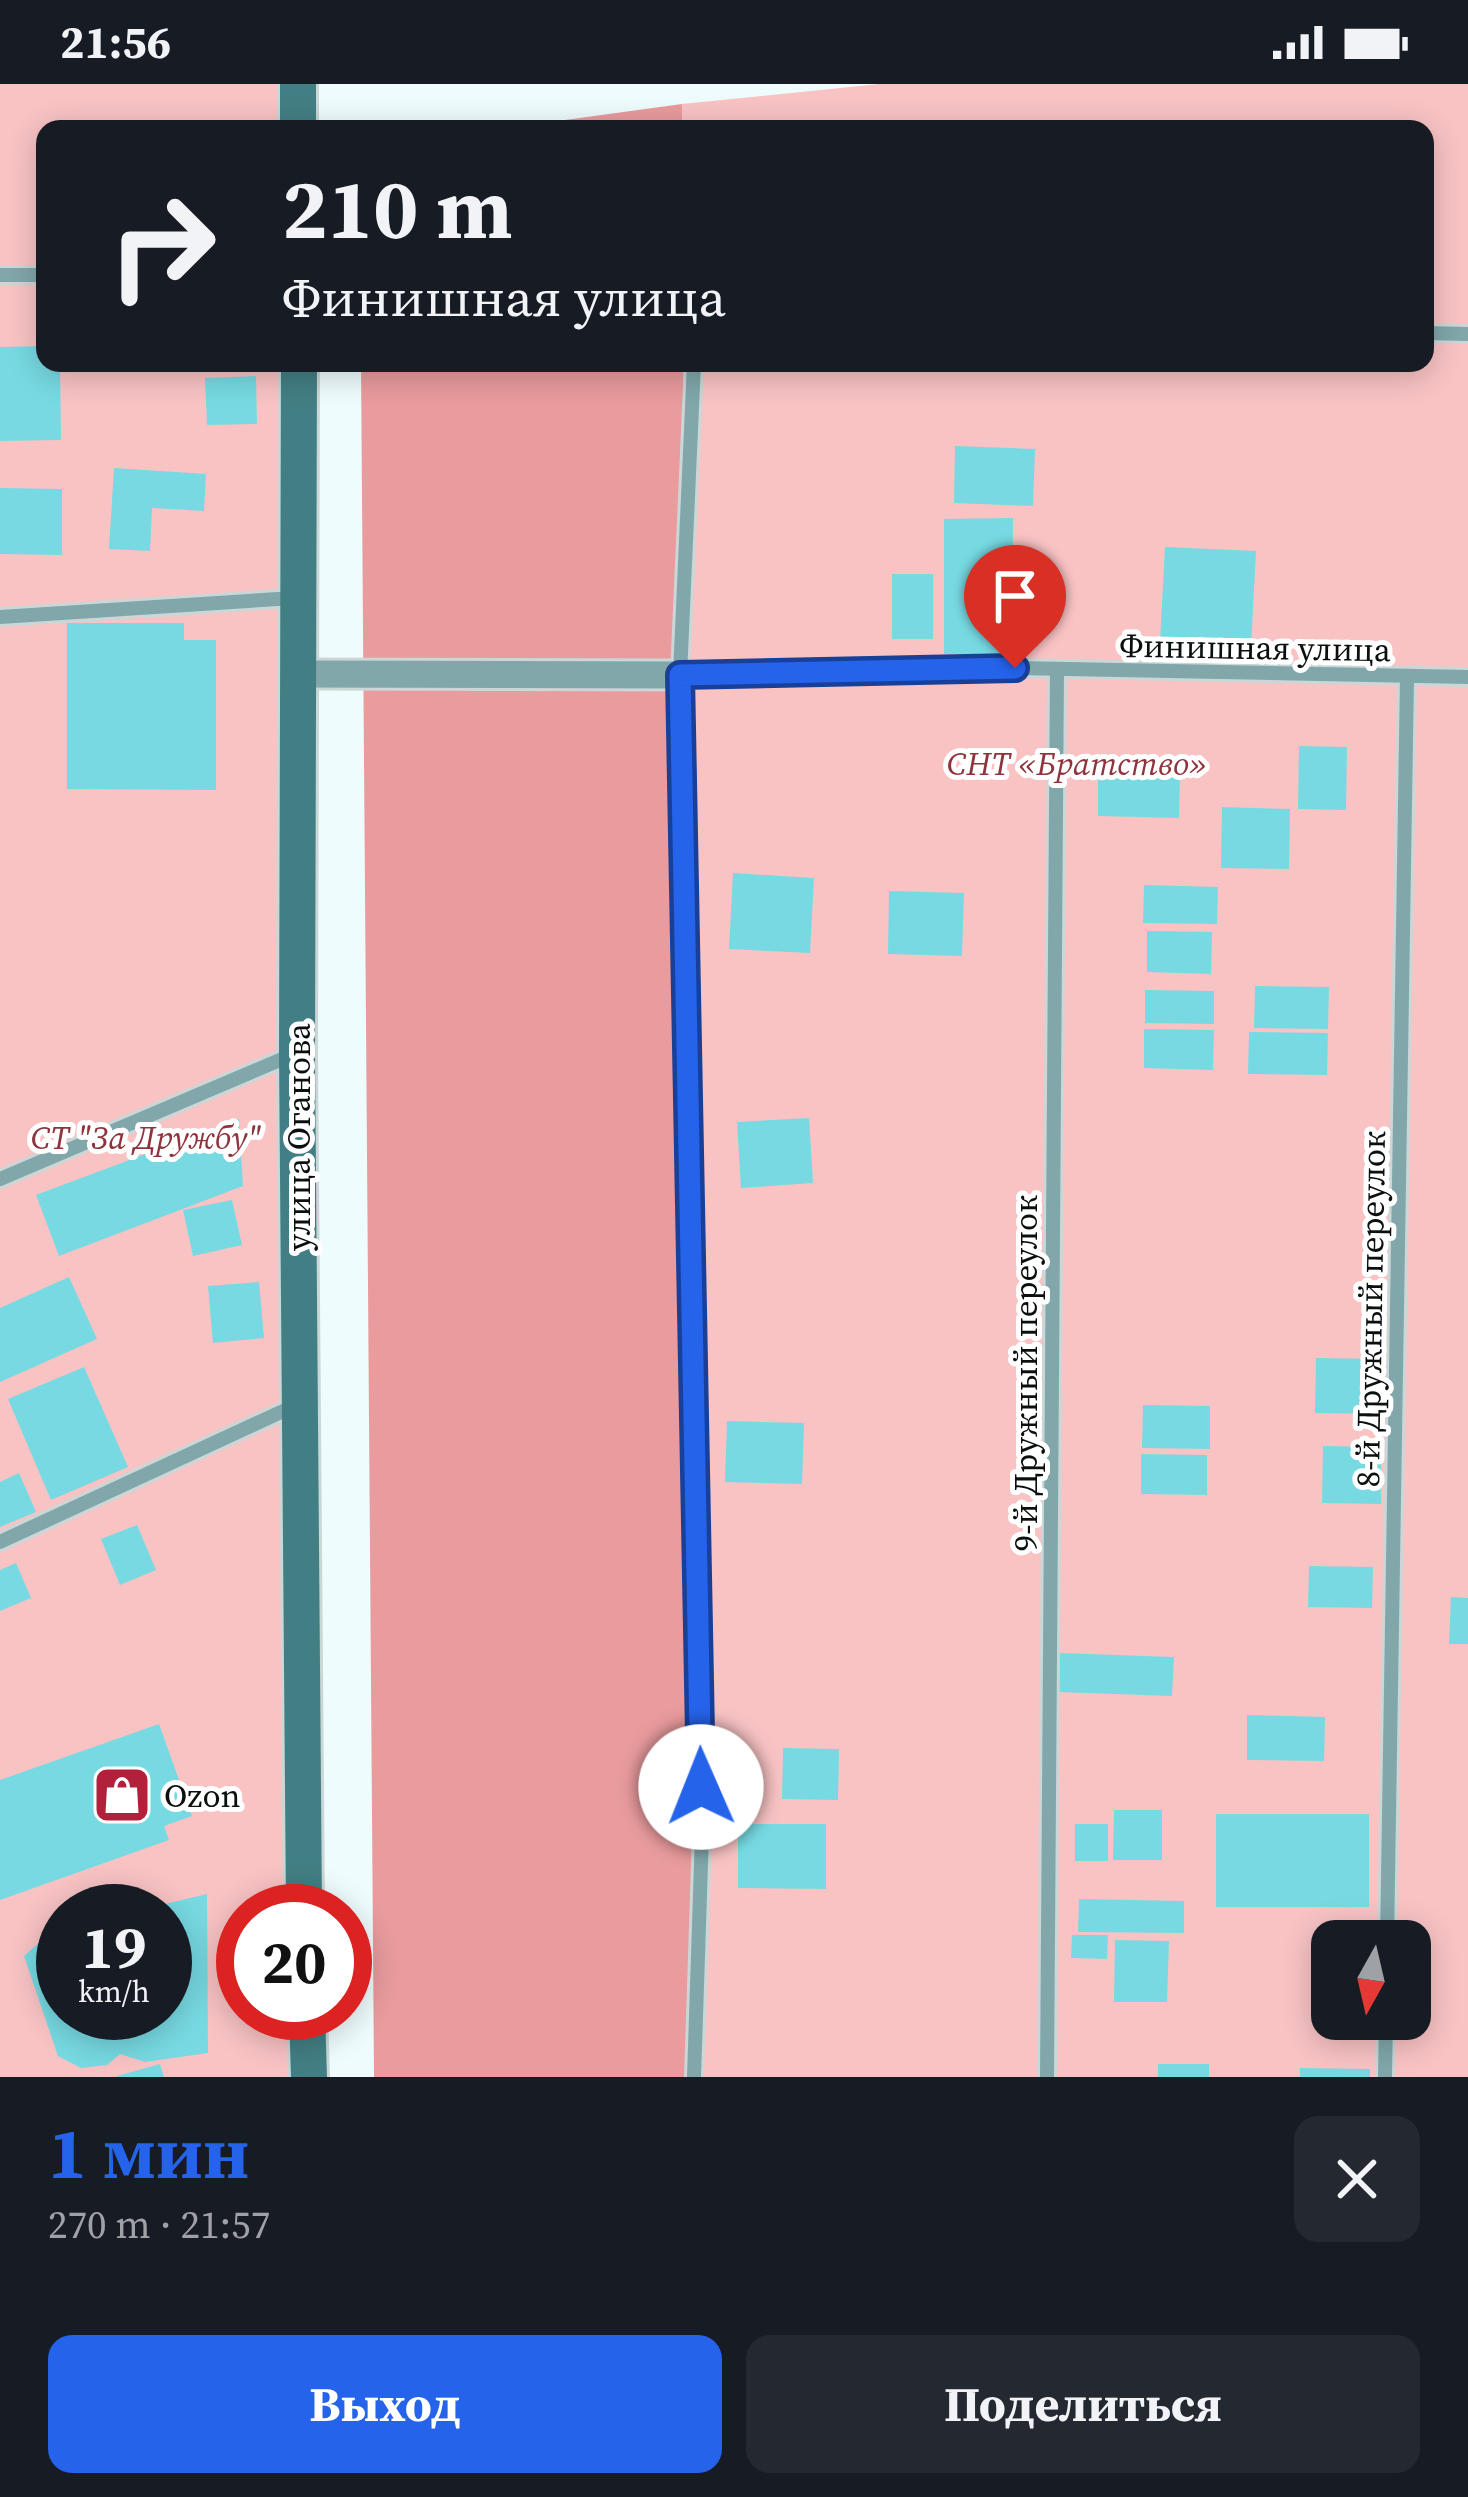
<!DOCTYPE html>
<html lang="ru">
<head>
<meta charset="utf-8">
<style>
	body { margin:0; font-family:"Source Serif 4",serif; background:#242831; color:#f1f3f6; height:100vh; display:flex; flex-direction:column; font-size:45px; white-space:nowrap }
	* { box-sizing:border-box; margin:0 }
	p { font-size:39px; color:#9ea1a6 }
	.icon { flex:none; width:66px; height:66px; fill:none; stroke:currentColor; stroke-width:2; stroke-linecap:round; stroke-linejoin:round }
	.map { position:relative; height:1993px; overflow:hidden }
	.details { display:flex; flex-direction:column; background:#171b24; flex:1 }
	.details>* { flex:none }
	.hud { position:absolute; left:36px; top:36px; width:1398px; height:252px; border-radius:24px; box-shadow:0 6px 30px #0003; background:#171b24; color:#f1f3f6; overflow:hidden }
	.needle { width:78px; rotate:188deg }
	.tools { position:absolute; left:1311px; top:1836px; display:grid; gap:24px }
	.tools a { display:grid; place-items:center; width:120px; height:120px; border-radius:24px; background:#171b24; box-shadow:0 6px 30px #0003; font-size:60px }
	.speed { position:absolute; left:36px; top:1800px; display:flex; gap:24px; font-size:60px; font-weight:700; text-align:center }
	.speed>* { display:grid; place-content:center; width:156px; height:156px; border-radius:50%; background:#171b24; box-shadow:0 6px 30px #0003; line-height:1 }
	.speed small { font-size:30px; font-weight:400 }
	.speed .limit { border:18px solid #d22; background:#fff; color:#111 }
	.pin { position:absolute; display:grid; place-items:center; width:102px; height:102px; color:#fff; margin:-123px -51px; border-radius:50% 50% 50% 0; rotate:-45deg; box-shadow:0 0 12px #0007 }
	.pin .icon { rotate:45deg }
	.me { position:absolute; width:132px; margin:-66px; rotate:359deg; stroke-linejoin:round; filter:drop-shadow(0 0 9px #0008) }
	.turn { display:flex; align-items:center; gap:42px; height:252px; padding:0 48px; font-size:54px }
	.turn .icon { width:156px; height:156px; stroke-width:2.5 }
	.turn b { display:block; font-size:84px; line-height:102px }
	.round { display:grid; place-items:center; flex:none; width:126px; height:126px; border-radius:24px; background:#242831 }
	.headline { display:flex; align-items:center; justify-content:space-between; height:204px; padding:0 48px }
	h1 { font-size:72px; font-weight:700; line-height:90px; color:#2563eb }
	.cta { display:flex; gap:24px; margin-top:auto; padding:24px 48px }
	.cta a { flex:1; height:138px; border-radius:24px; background:#2563eb; color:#fff; font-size:48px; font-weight:700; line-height:138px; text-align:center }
	.cta a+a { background:#242831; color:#f1f3f6 }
	.status { display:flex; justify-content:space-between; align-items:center; height:84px; padding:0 60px; background:#171b24; direction:ltr }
	.status svg { height:33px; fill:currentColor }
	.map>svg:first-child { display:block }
	.green { fill:#f9c3c4; fill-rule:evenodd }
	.forest { fill:#e99b9d }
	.building { fill:#77dae3 }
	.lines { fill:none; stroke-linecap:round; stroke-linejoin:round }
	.lane-casing { stroke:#cbd6d7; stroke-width:20 }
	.street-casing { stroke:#cbd6d7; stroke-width:33 }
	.secondary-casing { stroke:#cbd6d7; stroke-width:42 }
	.lane { stroke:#81a7aa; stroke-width:14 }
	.street { stroke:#81a7aa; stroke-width:27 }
	.secondary { stroke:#427f84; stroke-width:36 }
	.route-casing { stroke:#184099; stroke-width:30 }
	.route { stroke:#2563eb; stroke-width:21 }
	.labels { text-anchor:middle; stroke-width:10; stroke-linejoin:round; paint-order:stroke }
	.street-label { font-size:33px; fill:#0b0f10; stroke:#fff }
	.park-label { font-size:33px; font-style:italic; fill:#8f343d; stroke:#fff }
	.poi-label { font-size:33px; fill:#0b0f10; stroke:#fff; text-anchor:start }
</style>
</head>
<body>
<div class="status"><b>21:56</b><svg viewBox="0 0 49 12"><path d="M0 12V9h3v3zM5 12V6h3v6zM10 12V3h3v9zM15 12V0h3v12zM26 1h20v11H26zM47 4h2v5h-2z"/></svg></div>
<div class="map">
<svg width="1468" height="1993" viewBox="0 0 1468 1993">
	<rect width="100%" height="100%" fill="#effcfd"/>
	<path class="green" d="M0,0h292v45h-247v234h247l-1,1548h-48v102h48v64h-291zM63,1827h102v102h-102z
		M879,0h589v1993h-775l-10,-1714h742v-234h-743v-25zM1332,1857h78v78h-78z"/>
	<path class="forest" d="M682,20v25h-183z
		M361,279h322l10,1714h-319z"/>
	<path class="building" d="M822,39v6h-63v-5z
		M45,262v17h15l1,77 -61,1v-94z
		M256,292l1,48 -50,1 -2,-47z
		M955,362l80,3 -2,57 -79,-3z
		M114,384l92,6 -2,37 -52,-3 -2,43 -41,-2z
		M0,404l62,1v66l-62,-1z
		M1013,434l-1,137 -68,-1v-135z
		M1165,463l91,4 -5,95 -91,-5z
		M892,490h41v65h-41z
		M67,539h117v17h32v150l-149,-1z
		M1299,662l48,1 -1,63 -48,-1z
		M1098,689l82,1 -1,44 -81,-2z
		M1222,723l68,2 -1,60 -68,-1z
		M733,789l81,5 -4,75 -81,-4z
		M1144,801l74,2 -1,37 -74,-1z
		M889,807l75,2 -2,63 -74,-2z
		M1147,847l65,1 -1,42 -64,-2z
		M1255,902l74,1 -1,42 -74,-1z
		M1145,906l69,1v33l-69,-1z
		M1144,945l70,1 -1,40 -69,-2z
		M1249,948l79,1 -1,42 -79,-1z
		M809,1034l4,65 -72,5 -4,-66z
		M239,1035l4,67 -184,70 -23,-61z
		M232,1116l10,45 -49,11 -10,-46z
		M69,1193l28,62 -97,43v-74z
		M259,1198l5,56 -51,5 -5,-57z
		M1316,1274l65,1 -1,55 -65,-1z
		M84,1283l44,100 -77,33 -43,-101z
		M1143,1321l67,1v43l-68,-1z
		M727,1337l77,2 -2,61 -77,-2z
		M1323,1362l58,1v57l-59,-1z
		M1141,1370l66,1v40l-66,-1z
		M19,1389l17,39 -36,15v-45z
		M137,1441l19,45 -36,15 -19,-46z
		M16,1479l15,35 -31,13v-41z
		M1309,1482l64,1 -1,41 -64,-1z
		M1451,1513l17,1v46h-19z
		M1059,1569l115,4 -2,39 -114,-4z
		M1247,1631l78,2 -1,44 -77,-1z
		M159,1640l33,92 -28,10 5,14 -169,60v-120z
		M783,1664l56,1 -1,51 -56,-1z
		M1114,1726h48v50h-49z
		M1216,1730h153v93h-153z
		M738,1740h88v65l-88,-1z
		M1075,1740h33v37h-33z
		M207,1810l1,159 -63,9 -25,-8 -13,11 -26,3 -23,-12 -34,-100 27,-24 12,-3v84h102v-102l-21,-2z
		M1079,1815l105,2v32l-106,-1z
		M1072,1851h36l-1,24 -36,-1z
		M1115,1856l54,1 -2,61h-53z
		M160,1980l4,13h-47v-1z
		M1158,1980h51v13h-51z
		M1300,1984l70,1v8h-70z"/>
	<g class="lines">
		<defs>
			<path id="lane" d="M0,191h45
				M1425,249l43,1
				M0,533l294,-19
				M680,591l334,-7 454,9
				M0,1095l294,-125
				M0,1458l294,-136
				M1387,1857l20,-1264
				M694,1993l8,-243 -22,-1159 14,-312
				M1047,1993l10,-1408
				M1385,1993l1,-58"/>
			<path id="street" d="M299,590l381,1"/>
			<path id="secondary" d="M298,0v45
				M299,279l-2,690 7,858
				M307,1929l2,64"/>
		</defs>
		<use href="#lane" class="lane-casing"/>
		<use href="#street" class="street-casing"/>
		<use href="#secondary" class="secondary-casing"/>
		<use href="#lane" class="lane"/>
		<use href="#street" class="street"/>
		<use href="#secondary" class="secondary"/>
	</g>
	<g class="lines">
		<defs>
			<path id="route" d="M701,1703l-21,-1112 335,-7"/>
		</defs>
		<use href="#route" class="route-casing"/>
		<use href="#route" class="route"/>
	</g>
	<defs>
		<symbol id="shop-square" viewBox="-11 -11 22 22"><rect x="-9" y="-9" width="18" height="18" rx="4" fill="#b3203b" stroke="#fff"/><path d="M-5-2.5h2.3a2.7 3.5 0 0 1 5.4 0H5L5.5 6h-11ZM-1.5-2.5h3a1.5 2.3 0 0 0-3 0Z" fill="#fff"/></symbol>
	</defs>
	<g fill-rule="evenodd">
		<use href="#shop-square" x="89" y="1678" width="66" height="66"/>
	</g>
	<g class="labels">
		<g class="street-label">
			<text transform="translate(1255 563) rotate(1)" y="12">Финишная улица</text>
			<text transform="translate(298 1053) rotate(-90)" y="12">улица Оганова</text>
			<text transform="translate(1370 1225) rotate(-89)" y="12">8-й Дружный переулок</text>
			<text transform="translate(1025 1289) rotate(-90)" y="12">9-й Дружный переулок</text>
		</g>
		<g class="park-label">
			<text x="1077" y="691">СНТ «Братство»</text>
			<text x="146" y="1065">СТ "За Дружбу"</text>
		</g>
		<g class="poi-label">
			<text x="164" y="1723">Ozon</text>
		</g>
	</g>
</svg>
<div class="tools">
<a><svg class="needle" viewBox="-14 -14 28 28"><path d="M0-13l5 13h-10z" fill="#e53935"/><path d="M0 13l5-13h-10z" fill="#9ea1a6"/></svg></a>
</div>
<div class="speed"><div>19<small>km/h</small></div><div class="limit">20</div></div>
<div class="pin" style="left:1015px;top:584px;background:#d93025"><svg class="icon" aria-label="arrive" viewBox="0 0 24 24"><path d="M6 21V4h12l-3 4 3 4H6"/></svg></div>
<svg class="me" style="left:701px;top:1703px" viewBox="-20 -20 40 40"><circle r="19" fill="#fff"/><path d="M0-13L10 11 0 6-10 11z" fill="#2563eb"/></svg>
<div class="hud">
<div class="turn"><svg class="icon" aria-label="right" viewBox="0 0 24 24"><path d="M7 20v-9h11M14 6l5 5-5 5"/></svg><div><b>210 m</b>Финишная улица</div></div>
</div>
</div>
<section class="details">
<div class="headline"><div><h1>1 мин</h1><p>270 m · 21:57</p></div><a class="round"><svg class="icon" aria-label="close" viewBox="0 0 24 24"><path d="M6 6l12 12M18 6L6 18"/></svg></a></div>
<div class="cta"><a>Выход</a><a>Поделиться</a></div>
</section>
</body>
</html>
